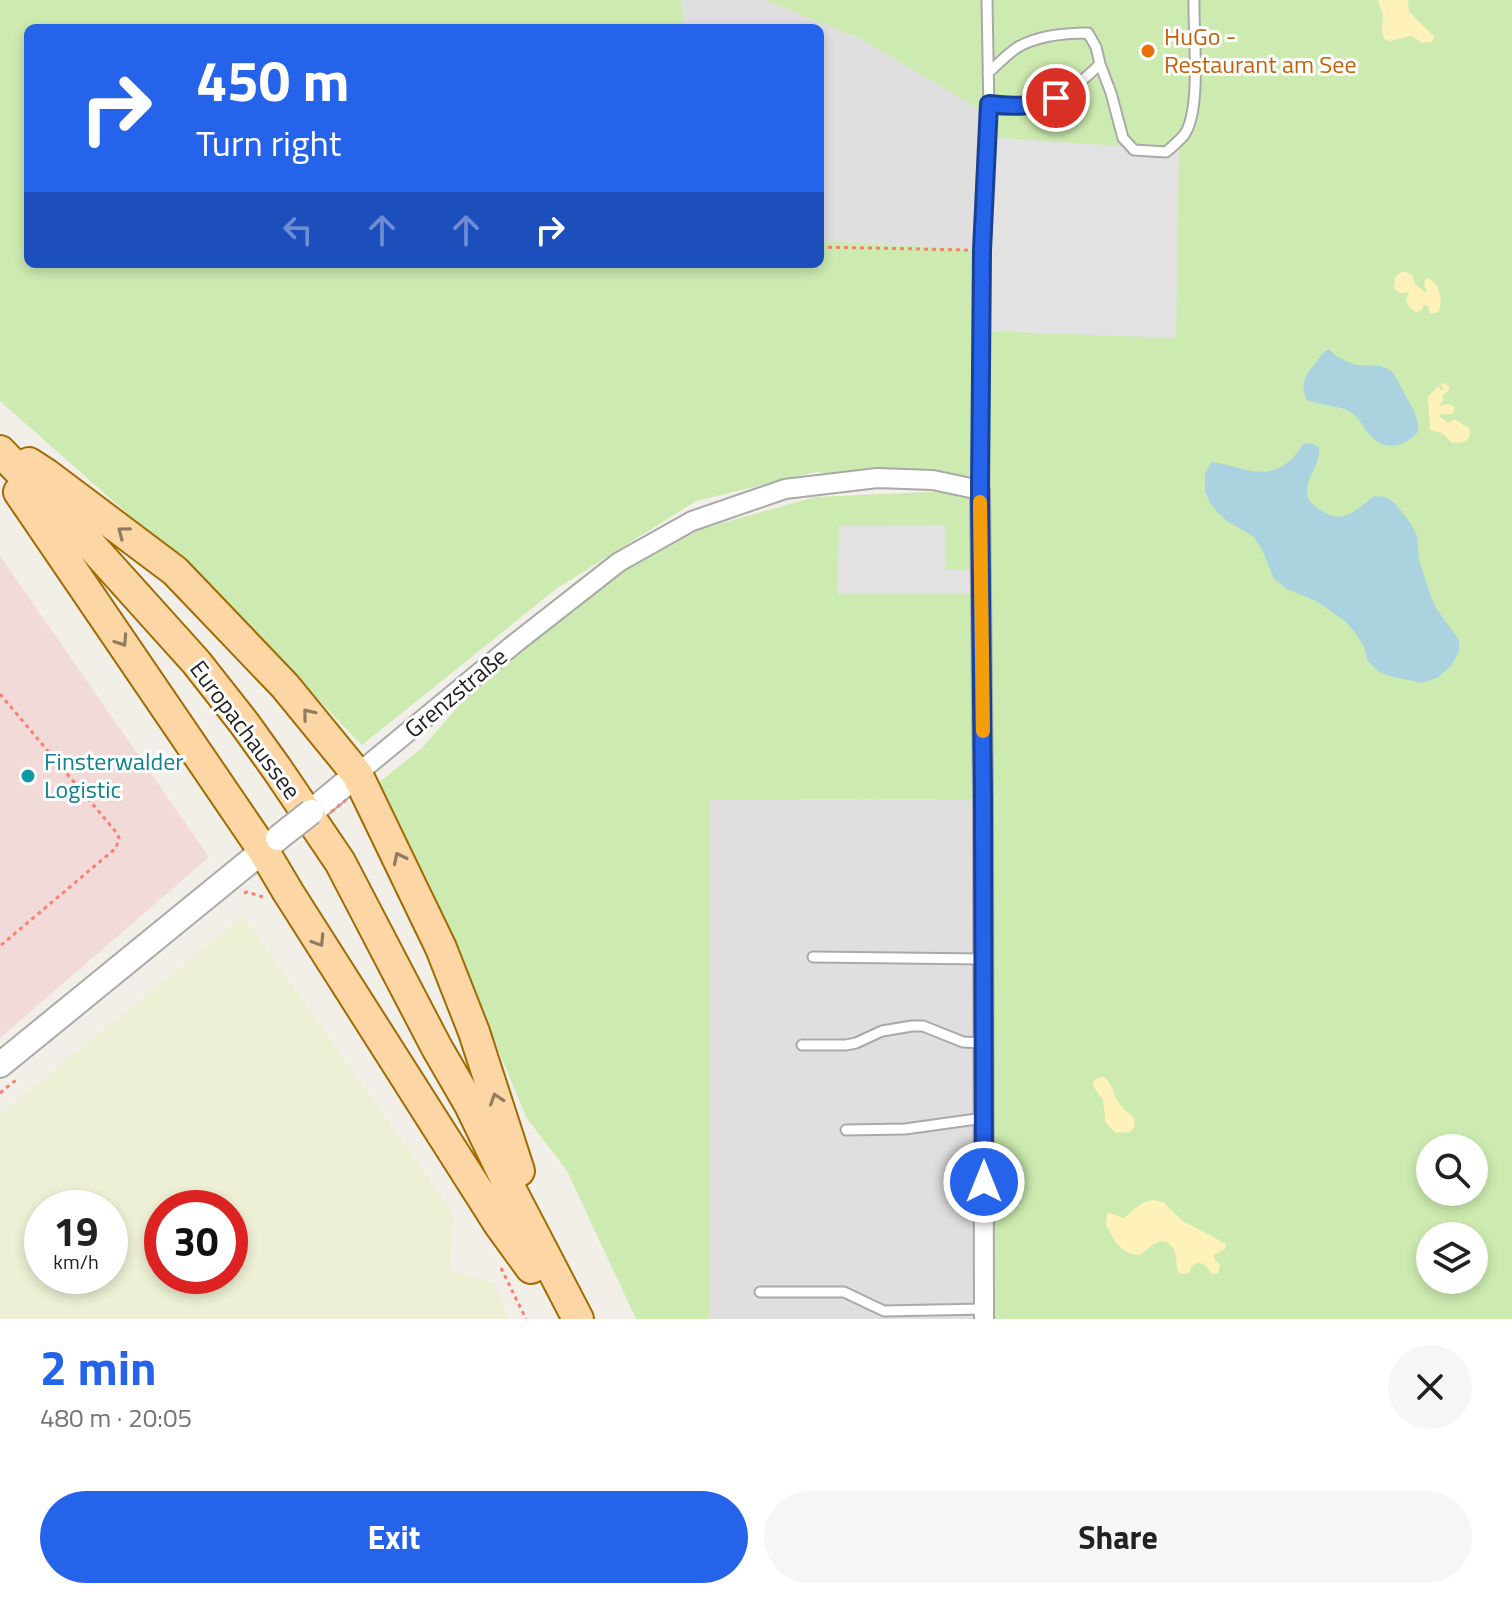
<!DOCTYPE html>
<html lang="en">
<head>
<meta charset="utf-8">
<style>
	body { margin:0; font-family:"Titillium Web",sans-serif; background:#f6f6f6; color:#202124; height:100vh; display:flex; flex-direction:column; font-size:30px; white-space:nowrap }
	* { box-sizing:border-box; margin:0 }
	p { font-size:26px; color:#757577 }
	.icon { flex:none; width:44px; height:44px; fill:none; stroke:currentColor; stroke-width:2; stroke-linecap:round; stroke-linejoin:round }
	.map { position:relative; height:1319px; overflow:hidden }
	.drawer { display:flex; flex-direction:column; background:#fff; flex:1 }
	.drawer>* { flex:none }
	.banner { position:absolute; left:24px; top:24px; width:800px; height:244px; border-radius:12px; box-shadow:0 4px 12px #0003; background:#2563eb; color:#fff; overflow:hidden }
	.fabs { position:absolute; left:1416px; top:1134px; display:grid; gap:16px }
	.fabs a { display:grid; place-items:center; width:72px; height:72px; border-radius:50%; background:#fff; box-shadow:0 4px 12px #0003; font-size:40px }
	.speed { position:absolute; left:24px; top:1190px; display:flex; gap:16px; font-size:40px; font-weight:700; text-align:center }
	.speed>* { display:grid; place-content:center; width:104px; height:104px; border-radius:50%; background:#fff; box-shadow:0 4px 12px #0003; line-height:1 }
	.speed small { font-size:20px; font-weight:400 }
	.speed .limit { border:12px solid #d22; background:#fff; color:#111 }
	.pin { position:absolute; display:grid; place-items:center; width:68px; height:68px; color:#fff; margin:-34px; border:4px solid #fff; border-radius:50%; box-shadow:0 2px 8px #0007 }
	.me { position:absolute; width:88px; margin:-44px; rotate:0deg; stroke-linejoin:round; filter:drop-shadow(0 0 6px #0008) }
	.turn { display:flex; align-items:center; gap:28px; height:168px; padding:0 40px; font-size:36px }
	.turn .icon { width:104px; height:104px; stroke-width:2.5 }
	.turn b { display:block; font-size:56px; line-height:68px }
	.lanes { display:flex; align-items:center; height:76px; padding:0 40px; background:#0003; justify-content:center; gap:40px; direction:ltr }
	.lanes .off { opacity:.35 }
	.round { display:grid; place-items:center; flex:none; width:84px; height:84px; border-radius:42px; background:#f6f6f6 }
	.headline { display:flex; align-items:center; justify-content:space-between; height:136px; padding:0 40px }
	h1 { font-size:48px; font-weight:700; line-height:60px; color:#2563eb }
	.primary-button { display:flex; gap:16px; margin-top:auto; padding:16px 40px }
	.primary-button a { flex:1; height:92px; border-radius:48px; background:#2563eb; color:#fff; font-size:32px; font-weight:700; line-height:92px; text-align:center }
	.primary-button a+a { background:#f6f6f6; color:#202124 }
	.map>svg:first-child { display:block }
	.residential { fill:#e0dfdf }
	.commercial { fill:#f2dad9 }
	.farmland { fill:#eef0d5; fill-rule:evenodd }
	.grass { fill:#cdebb0; fill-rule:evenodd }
	.sand { fill:#fff1ba }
	.parking { fill:#e2e2e2 }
	.water { fill:#aad3df }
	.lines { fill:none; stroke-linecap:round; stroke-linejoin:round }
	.service-casing { stroke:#a9a9a9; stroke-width:13 }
	.minor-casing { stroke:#a9a9a9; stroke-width:22 }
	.tertiary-casing { stroke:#a9a9a9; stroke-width:28 }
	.primary-casing { stroke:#a06b00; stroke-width:34 }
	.path { stroke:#fa8072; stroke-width:3; stroke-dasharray:4 4; stroke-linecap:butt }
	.service { stroke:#fff; stroke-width:9 }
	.minor { stroke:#fff; stroke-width:18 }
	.tertiary { stroke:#fff; stroke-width:24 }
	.primary { stroke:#fcd6a4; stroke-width:30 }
	.tertiary-bridge-casing { stroke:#a9a9a9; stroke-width:28; stroke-linecap:butt }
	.path-bridge { stroke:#fa8072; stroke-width:3; stroke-dasharray:4 4; stroke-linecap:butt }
	.tertiary-bridge { stroke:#fff; stroke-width:24 }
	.oneway { stroke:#8f7c63 }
	.route-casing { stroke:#184099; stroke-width:20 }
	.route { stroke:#2563eb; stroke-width:14 }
	.slow { stroke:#f59e0b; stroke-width:14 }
	.food-dot { fill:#e8710a; stroke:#fff; stroke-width:3 }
	.culture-dot { fill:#0f9aa8; stroke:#fff; stroke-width:3 }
	.labels { text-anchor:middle; stroke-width:6; stroke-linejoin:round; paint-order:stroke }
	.food-label { font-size:24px; fill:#c56008; stroke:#fff; text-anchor:start }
	.street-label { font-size:24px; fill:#222; stroke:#fff }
	.culture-label { font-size:24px; fill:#0d838f; stroke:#fff; text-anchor:start }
</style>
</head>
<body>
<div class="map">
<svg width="1512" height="1319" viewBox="0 0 1512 1319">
	<rect width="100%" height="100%" fill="#f2efe9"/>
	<path class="residential" d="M681,0h84l98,40 126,74 -7,136 -162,-9v-213h-135z
		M977,799l2,520h-270l-1,-519z"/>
	<path class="commercial" d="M0,556l209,301 -209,181z"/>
	<path class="farmland" d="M243,916l211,298 -4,56 44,13 16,36h-510v-205zM42,1208h68v68h-68zM162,1208h68v68h-68z"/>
	<path class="grass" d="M0,0h681l4,28h-657v236h792v-23l162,9 7,-135 -126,-75 -98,-40h747v1319h-520l-15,-520 -268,1v519h-73l-69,-148 -41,-54 -96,-232 -52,-102 44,-35 39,-45 95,-81 64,-49 81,-44 114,-32 160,-7 -159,-18 -120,29 -140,88 -194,156 -155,-161 -207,-183zM1430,1148h44v44h-44zM1430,1236h44v44h-44z"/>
	<path class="sand" d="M1378,0h30l1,12 25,24 -2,6 -9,1 -12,-7 -21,5 -6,-2 -2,-9 1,-15z
		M1401,272h5l6,3 3,9 10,8 2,-2 -3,-4 1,-6 3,-2c12,7 16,22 10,35h-8l-2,-7 -4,-1 -3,6 -5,1 -8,-6 -2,-6 3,-8 -9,1 -6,-5 1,-10z
		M1443,383l6,3v4l-7,6 2,4 -5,6 9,-2 7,3 -3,7h-12v3l9,6 5,-4 15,9c4,12 -7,17 -18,14l-9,-9 -12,-3 -2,-33 10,-11 4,5 1,-3 -3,-4z
		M1100,1077h4c11,10 8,16 15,26 3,6 11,11 16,16l-1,8 -4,5 -14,1 -10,-10 -3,-23 -10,-14 1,-6z
		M1153,1200l10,2 20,19 43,23v4l-12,7v3l6,7 -2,8 -6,1 -7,-9 -7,-3 -6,4 -3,7 -7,1 -4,-2c-2,-7 -1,-15 -4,-21 -9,-21 -25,-3 -34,4 -19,0 -26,-15 -34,-30l1,-11 3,-1 14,5 18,-15z"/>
	<path class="parking" d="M988,137l191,13 -3,188 -195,-7z
		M945,525l1,45 35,-1v25h-144l2,-68z"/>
	<path class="water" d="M1329,349l7,7 19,9 26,1 9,4 4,4 20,37 4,12v9c-13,15 -34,20 -48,3 -8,-8 -10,-18 -21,-24 -13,-6 -29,-6 -42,-11 -11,-20 6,-33 18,-49z
		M1310,443l9,4c1,20 -11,27 -12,42 0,10 4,15 12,20 23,17 36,2 55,-13l12,1 9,6 16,21 6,12 2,24 12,37 5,11 23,32v12l-8,14 -14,12 -15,5 -33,-7 -11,-5 -10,-10 -4,-14 -8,-13 -11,-13 -29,-20 -29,-12 -13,-10 -12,-29 -9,-14 -26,-15 -9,-8 -8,-10 -5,-12v-17l6,-12c26,2 51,20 76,1 6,-4 12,-14 17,-19z"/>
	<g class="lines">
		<defs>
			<path id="service" d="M1100,64l11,29 12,45 11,12 32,2c6,-5 13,-11 18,-17 18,-24 9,-103 10,-135
				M988,73c10,-9 19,-19 30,-26 21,-12 47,-14 70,-14l8,14 4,17c-37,37 -59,45 -111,40
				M980,490l2,-240 7,-136 -2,-114
				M813,957l171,2
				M802,1045h44l10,-2 26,-12 30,-5h11l40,16 21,1
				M846,1130l59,-1 79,-11
				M760,1292h84l40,19 100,-2"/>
			<path id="minor" d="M357,774l156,-129 106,-83 73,-41 93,-32 92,-11 56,2 47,10 3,308 1,521"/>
			<path id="tertiary" d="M311,812l46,-38
				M0,1065l276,-225"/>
			<path id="primary" d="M0,451l88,91 108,120 48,61 33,46 63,93 97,186 33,57 43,89 65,125
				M29,463l17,11 129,97 110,115 72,88 84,174 33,84 45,139
				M19,492l244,358 25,42 211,332 32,44"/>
		</defs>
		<use href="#service" class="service-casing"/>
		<use href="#minor" class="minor-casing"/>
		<use href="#tertiary" class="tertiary-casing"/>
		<use href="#primary" class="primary-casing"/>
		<path class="path" d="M820,247l150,3
			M0,694l116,138 3,6 -3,10 -116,98
			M244,893l3,-1 16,5
			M0,1093l16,-13
			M501,1268l25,51"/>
		<use href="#service" class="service"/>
		<use href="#minor" class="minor"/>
		<use href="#tertiary" class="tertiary"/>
		<use href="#primary" class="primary"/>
		<defs>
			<path id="tertiary-bridge" d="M278,838l33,-26"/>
		</defs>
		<use href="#tertiary-bridge" class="tertiary-bridge-casing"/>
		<path class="path-bridge" d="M331,812l15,-12"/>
		<use href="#tertiary-bridge" class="tertiary-bridge"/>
	</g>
	<defs><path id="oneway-chevron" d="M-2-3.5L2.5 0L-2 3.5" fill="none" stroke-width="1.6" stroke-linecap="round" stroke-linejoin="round" transform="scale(2)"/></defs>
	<g class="oneway">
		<use href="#oneway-chevron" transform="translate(123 532) rotate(-143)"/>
		<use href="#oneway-chevron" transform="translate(122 641) rotate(56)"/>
		<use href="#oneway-chevron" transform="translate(308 714) rotate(-129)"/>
		<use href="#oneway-chevron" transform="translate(399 858) rotate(-116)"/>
		<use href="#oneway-chevron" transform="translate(319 941) rotate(57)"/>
		<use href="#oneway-chevron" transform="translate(496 1099) rotate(-108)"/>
	</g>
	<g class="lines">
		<defs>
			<path id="route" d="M984,1182l-1,-384 -3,-308 2,-240 7,-146c24,3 45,3 67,-6"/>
		</defs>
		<use href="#route" class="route-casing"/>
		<use href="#route" class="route"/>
		<path class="slow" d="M980,502l3,229"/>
	</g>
	<circle class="food-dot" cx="1148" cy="51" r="8"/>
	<circle class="culture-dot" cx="28" cy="776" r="8"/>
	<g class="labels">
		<g class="food-label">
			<text x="1164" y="45">HuGo -<tspan x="1164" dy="28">Restaurant am See</tspan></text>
		</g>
		<g class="street-label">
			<text transform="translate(456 693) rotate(-40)" y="8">Grenzstraße</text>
			<text transform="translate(245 730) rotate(53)" y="8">Europachaussee</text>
		</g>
		<g class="culture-label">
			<text x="44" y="770">Finsterwalder<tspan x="44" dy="28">Logistic</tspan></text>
		</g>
	</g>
</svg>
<div class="fabs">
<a><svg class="icon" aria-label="search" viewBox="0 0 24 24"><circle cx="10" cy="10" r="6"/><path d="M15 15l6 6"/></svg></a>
<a><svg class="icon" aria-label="layers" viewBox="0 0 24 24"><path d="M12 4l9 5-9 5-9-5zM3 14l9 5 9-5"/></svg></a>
</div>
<div class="speed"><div>19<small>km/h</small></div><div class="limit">30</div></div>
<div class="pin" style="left:1056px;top:98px;background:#d93025"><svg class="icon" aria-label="arrive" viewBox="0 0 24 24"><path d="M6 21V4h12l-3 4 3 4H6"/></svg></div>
<svg class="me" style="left:984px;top:1182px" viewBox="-20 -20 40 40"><circle r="17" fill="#2563eb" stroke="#fff" stroke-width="3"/><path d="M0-11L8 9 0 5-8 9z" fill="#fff"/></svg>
<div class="banner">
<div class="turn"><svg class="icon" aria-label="right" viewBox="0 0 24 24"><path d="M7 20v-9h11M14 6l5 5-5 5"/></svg><div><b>450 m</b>Turn right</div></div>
<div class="lanes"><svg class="icon off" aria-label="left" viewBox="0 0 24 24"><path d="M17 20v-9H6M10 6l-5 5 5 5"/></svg><svg class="icon off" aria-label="ahead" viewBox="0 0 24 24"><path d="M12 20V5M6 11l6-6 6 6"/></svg><svg class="icon off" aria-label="ahead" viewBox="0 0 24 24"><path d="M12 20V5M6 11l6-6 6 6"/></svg><svg class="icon" aria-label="right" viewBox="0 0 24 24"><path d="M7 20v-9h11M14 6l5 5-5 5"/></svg></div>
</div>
</div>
<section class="drawer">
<div class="headline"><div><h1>2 min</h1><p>480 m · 20:05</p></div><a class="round"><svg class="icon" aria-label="close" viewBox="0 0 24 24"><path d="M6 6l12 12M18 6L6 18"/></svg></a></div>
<div class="primary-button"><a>Exit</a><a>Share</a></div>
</section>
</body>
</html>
